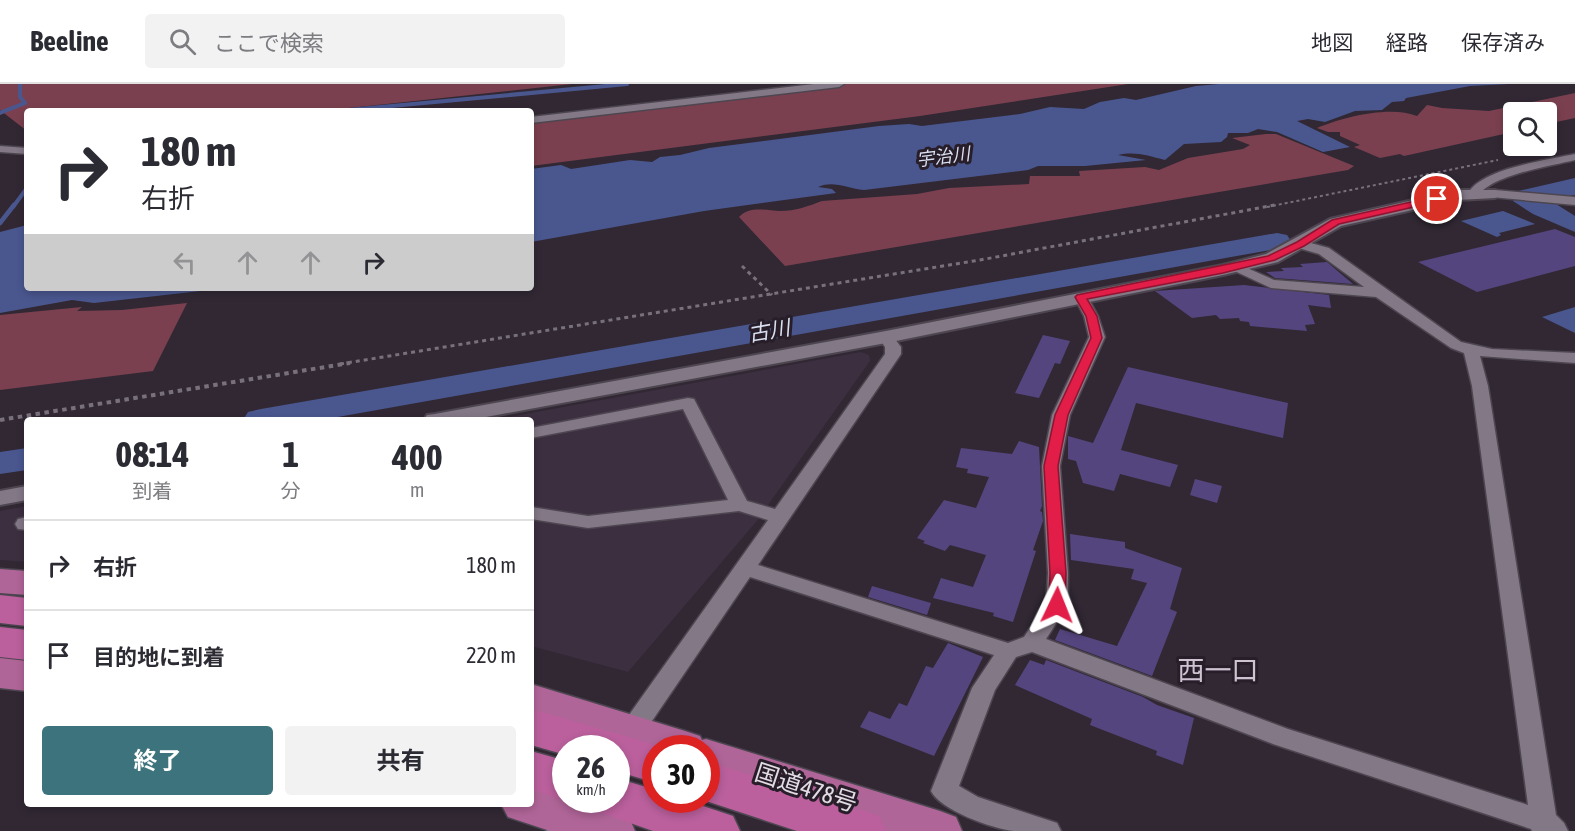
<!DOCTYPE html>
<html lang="ja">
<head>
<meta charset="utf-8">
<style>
	body { margin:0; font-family:"Asap Condensed","Noto Sans JP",sans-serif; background:#f2f2f3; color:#2b2b33; height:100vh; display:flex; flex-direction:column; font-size:22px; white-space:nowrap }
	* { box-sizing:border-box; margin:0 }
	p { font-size:20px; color:#7c7c81 }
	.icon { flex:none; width:33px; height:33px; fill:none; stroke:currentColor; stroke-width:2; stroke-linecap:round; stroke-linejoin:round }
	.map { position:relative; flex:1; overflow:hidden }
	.details { position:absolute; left:24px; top:333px; width:510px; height:390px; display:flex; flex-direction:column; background:#fff; border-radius:6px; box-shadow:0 3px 9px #0003 }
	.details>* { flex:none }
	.hud { position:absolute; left:24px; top:24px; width:510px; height:183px; border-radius:6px; box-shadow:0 3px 9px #0003; background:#fff; color:#2b2b33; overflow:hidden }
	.fabs { position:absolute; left:1503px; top:18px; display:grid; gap:12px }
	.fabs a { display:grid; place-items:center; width:54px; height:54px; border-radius:6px; background:#fff; box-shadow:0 3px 9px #0003; font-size:30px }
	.speed { position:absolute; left:552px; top:651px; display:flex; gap:12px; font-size:30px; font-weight:700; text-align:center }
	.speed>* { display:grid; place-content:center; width:78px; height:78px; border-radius:50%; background:#fff; box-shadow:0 3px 9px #0003; line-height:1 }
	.speed small { font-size:15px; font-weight:400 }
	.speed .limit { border:9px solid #d22; background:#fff; color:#111 }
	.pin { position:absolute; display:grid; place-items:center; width:51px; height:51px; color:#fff; margin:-26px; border:3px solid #fff; border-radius:50%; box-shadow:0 2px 6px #0007 }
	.me { position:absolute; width:66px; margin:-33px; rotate:2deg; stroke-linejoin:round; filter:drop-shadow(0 0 4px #0008) }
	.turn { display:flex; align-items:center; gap:21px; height:126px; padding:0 18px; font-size:27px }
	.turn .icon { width:78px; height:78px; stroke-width:2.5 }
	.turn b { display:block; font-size:42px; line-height:51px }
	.lanes { display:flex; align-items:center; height:57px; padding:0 18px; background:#0003; justify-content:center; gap:30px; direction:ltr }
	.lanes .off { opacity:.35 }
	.eta { display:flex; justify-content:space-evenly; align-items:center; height:102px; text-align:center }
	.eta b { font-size:36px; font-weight:700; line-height:42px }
	.button { display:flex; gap:12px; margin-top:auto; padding:12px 18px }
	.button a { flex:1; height:69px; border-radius:6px; background:#3d737c; color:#fff; font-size:24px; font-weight:700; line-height:69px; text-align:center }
	.button a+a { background:#f2f2f3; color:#2b2b33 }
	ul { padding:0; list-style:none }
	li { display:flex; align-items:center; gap:18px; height:90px; padding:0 18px; border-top:2px solid #e1e1e2 }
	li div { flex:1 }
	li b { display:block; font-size:22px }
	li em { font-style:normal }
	header { display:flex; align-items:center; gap:36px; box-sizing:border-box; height:84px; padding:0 30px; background:#fff; border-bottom:2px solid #e1e1e2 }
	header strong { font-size:28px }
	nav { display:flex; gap:33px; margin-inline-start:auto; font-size:21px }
	.search { width:420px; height:54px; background:#f2f2f3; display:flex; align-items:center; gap:15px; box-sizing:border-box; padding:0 21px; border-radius:6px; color:#7c7c81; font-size:22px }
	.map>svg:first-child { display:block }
	.built { fill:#3c2f40 }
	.green { fill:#7b404f }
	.water { fill:#4a578f }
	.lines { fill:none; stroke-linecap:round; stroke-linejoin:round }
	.stream-far1 { stroke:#4a578f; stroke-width:4 }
	.stream { stroke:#4a578f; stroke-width:4.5 }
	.river { fill:#4a578f; fill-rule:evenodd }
	.building { fill:#55457e }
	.minor-casing { stroke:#4d4650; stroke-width:3 }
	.tertiary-casing { stroke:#4d4650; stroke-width:4 }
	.trunk-casing { stroke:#4d4650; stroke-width:3 }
	.motorway-casing { stroke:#4d4650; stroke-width:3 }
	.path-far2 { stroke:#78707b; stroke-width:2; stroke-dasharray:3 3; stroke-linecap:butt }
	.path-far1 { stroke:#78707b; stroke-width:3; stroke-dasharray:4 4; stroke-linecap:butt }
	.path { stroke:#78707b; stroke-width:4; stroke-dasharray:4.5 4.5; stroke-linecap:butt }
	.minor { fill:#837886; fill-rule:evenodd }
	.tertiary { fill:#837886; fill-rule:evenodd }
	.trunk { fill:#b06598; fill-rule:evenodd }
	.motorway { fill:#bb609d; fill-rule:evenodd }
	.route { fill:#e11d48; stroke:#92132f; stroke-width:1.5 }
	.labels { text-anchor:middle; stroke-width:6; stroke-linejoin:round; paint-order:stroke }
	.far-water-label { font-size:18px; font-style:italic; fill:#dadff1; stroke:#271e2a }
	.water-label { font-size:21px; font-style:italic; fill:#dadff1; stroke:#271e2a }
	.near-street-label { font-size:24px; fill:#e2dce4; stroke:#271e2a }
	.near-quarter-label { font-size:27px; fill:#cfc3d2; stroke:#271e2a }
</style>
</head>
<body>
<header>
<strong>Beeline</strong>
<div class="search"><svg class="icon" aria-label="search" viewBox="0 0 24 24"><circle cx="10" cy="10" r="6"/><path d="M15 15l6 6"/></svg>ここで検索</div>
<nav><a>地図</a><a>経路</a><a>保存済み</a></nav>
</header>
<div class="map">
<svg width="1575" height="747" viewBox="0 0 1575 747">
	<rect width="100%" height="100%" fill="#312834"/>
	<path class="built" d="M861,268l8,3 1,6 -114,161 -128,150 -97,-26v-226h-38z
		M27,422v56l-27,-2v-49z"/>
	<path class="green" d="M0,0h572l-251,27h-294v20l-27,-21z
		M839,0h289l-208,32 -389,50v-45z
		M1575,9v25l-28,6 -1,-12h-32l-1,20 -109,24 -4,-2 -20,4 -26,-11 6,-2 -20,-9v-4h-12l-11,-4c25,-11 74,-23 100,-12l10,-11 15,3 47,3z
		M1266,50h10l78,32 -6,4 -563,96 -46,-49c11,-12 28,-6 41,-6 15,0 29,-5 42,-10l95,-7 32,-6 80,-4 1,-8h50l-1,-5 66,-4 14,3 29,-12 55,-9 7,-4 -18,-7z
		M187,219l-34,68 -153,19v-75l82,-8 -5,4 45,-1z"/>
	<path class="water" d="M1219,0h290l-39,2 -64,12 -2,3 -12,1 -10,8 -27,1 -30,11 -17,-3 -11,2 53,26 -27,5 -46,-20 -19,-3 -10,4h-20l-1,4 -6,5 -37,2 -19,16c-17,-4 -29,-9 -47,-5l28,5 -61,6h-47l-10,4 -164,20c-16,-1 -30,-10 -46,-3l14,2 4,4 -132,18 -173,31v-73l30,-4 10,4 59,-9 22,2 8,-5 20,-2 29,-7 170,-22 30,-2 13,2 98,-12 30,-7 34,2 16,-7 24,-4 12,2 60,-14z
		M1575,94v17l-23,2 4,7 19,12v16l-42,-18 -20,-13 5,-10z
		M1503,127l32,13 -36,9 2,2 -4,2 -36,-16z
		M27,141v63h200l-133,15 -22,-3 -72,13v-81z
		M1575,223v26l-33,-16z"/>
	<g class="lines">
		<path class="stream-far1" d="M338,27l289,-27
			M0,29l25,-10 -5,-6v-13
			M13,123l14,-19"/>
		<path class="stream" d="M0,139l14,-18"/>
		<path class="river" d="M1277,149l10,2 4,6 -4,6 -966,173h-78l5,-8 13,-3z
			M27,364v22l-27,4v-22z"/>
	</g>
	<path class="building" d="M1555,145l20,8v29l-98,26 -59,-30z
		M1327,178l26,22 -78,-6 -9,-6 18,-1 -3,-3 22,-1 -3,-3z
		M1244,201l85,10 2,13 -23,-3 7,19 -10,1 2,6 -57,-5 -1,-4 -9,-1 -1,-3 -19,1 -4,-4 -24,3 -37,-27z
		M1043,251l27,6 -10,23 -5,-1 -16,35 -24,-5z
		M1128,283l160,36 -5,35 -147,-35 -15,47 57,15 -8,22 -50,-13 -6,17 -31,-8 -7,-22 -8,-2v-23l25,7z
		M1019,357l20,6 3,59 -2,5 2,1 1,9 -10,29 3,1 -23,71 -20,-6 1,-3 -61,-15 8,-20 32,9 13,-32 -36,-10 -5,6 -22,-8 2,-2 -8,-3 27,-38 32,8 13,-31 -22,-4 1,-4 -12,-2 5,-19 51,6z
		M1195,395l27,7 -5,17 -27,-8z
		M1070,450l55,8v6l57,20 -12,41 7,3 -25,64 -97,-36 5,-11 57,17 30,-63 -16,-4 3,-10 -63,-9z
		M872,502l59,17 -4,12 -59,-18z
		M948,559l35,14 -49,99 -74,-29 9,-16 21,8 9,-16 8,3 19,-40 7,2z
		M1030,576l14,5 2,-5 97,37 14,8 37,13 -11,47 -27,-10 1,-4 -67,-26 2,-6 -77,-34z"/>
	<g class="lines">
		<defs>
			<path id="minor" d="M814,0h30l-5,3 -308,36v-6z
				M0,62l27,2v6l-27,-2z
				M1575,70v6c-24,6 -84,15 -97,36h-8l-2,-3c15,-25 79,-33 107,-39z
				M1495,106l80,7v8l-84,-8v-6z
				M1300,156l29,8 132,94 31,7 83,4v10l-95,-7 8,30 68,429 8,8 4,8h-36l-1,-2 -258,-85 -241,-92 -16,5 -21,33 -36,96 19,11 79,26 4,8c-15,0 -32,0 -47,0 -21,-2 -74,-21 -83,-40l41,-103 22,-33 -244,-78 -113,166 -9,3 -9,-3 -3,-7 3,-7 149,-209 -29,-9 -151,17 -57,-9v-12l57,9 140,-16 -45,-91 -152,29v-10l157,-30 6,1 53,102 28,8 110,-155v-7l-7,-10 8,-5 5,2 10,13v7l-143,211 250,78 16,-6 22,-33 2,-31 -6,-107 10,-51 37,-78 -5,-21 -10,-19 7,-4 5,1 12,22 7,21 -35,78 -10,51 8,107v32l-22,34 242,90 240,76 -56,-419 -8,-33 -13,-5 -75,-51 -105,-9 -45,-21 7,-4 5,1 36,16 90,7 -45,-33 -24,-7 -2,-3z
				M27,433v13l-9,-1 -3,-5 3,-5z
				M567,716h28l-21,31h-28z"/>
			<path id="tertiary" d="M1457,106h38l7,4 -7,4 -38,2 -116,26 -63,36 -55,13 -337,68 -416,77h-46l3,-5 8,-1 451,-83 337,-66 43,-11 64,-35z
				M27,402v14l-27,5v-14z"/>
			<path id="trunk" d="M0,485l27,2v24l-27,-2z
				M0,574l27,3v30l-27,-3z
				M531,600l154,47 15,5 2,4 4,-1 234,72 16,6 6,14h-81l-175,-58v-25h-50v7l-125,-41z
				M531,704l98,29 6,14h-85l-42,-14 -7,-13h30z"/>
			<path id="motorway" d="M0,511l27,3v28l-27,-3z
				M0,543l27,3v30l-27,-3z
				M531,625l135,39h-10v35l-40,-12v-23h-50v7l-35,-10z
				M531,667l35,10v39h3l-3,1 -35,-12z
				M706,677l173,55 7,15h-89l-94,-31h3z
				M616,694l40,12v10h29l48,16 7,15h-87l-54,-19 -6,-12h23z"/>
		</defs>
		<use href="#minor" class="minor-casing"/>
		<use href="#tertiary" class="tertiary-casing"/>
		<use href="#trunk" class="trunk-casing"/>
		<use href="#motorway" class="motorway-casing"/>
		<path class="path-far2" d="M509,27l17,-2
			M1267,123l231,-47"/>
		<path class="path-far1" d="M742,182l30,29
			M340,280l640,-104 295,-55"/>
		<path class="path" d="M0,336l350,-57"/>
		<use href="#minor" class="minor"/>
		<use href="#tertiary" class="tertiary"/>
		<use href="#trunk" class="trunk"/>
		<use href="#motorway" class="motorway"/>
	</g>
	<path class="route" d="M1437,112l5,3 -2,2 -101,23 -35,22 -29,14 -52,13 -136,26 10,17 5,22 -34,77 -10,51 8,107 -1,32 -3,4h-11l-2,-4 1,-32 -6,-107 11,-51 36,-77 -5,-22 -11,-19 2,-2 191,-39 29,-14 35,-22z"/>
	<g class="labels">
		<g class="far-water-label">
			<text transform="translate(943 73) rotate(-7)" y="6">宇治川</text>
		</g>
		<g class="water-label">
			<text transform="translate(769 247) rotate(-10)" y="7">古川</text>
		</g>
		<g class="near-street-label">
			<text transform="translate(806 704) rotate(18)" y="8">国道478号</text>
		</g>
		<g class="near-quarter-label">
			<text x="1218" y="596">西一口</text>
		</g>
	</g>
</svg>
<div class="fabs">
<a><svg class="icon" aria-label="search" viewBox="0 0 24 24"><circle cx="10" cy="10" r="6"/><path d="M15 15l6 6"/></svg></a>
</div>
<div class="speed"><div>26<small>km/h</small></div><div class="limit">30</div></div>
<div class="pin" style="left:1437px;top:115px;background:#d93025"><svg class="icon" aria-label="arrive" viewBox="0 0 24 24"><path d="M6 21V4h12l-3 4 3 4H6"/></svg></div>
<svg class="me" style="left:1057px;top:521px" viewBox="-20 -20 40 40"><path d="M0-17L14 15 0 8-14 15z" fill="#e11d48" stroke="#fff" stroke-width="4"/></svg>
<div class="hud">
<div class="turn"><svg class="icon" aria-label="right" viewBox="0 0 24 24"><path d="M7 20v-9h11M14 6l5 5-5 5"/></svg><div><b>180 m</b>右折</div></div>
<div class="lanes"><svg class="icon off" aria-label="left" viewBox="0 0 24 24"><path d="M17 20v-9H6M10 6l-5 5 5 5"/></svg><svg class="icon off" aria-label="ahead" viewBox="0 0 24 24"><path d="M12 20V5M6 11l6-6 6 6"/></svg><svg class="icon off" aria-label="ahead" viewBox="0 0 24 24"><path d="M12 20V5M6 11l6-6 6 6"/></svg><svg class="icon" aria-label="right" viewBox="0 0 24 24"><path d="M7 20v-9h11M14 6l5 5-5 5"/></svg></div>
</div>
<section class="details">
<div class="eta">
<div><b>08:14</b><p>到着</p></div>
<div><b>1</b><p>分</p></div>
<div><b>400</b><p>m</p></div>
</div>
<ul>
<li><svg class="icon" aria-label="right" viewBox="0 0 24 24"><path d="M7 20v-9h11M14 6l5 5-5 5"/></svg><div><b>右折</b></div><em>180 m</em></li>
<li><svg class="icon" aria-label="arrive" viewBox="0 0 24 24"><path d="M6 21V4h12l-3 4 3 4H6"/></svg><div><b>目的地に到着</b></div><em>220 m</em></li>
</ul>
<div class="button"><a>終了</a><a>共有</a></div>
</section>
</div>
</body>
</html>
